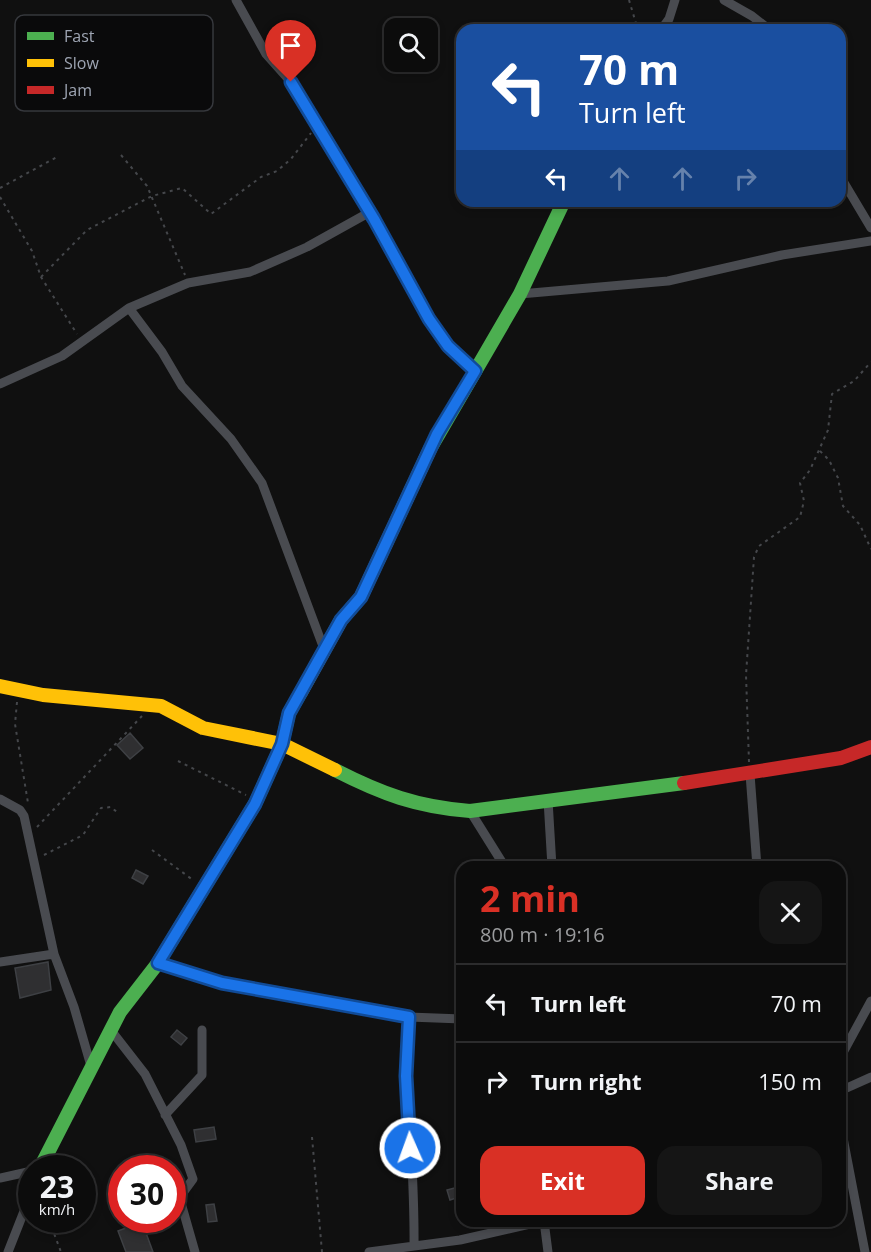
<!DOCTYPE html>
<html lang="en">
<head>
<meta charset="utf-8">
<style>
	body { margin:0; font-family:"Open Sans",sans-serif; background:#151515; color:#f1f3f6; height:100vh; display:flex; flex-direction:column; font-size:22px; white-space:nowrap }
	* { box-sizing:border-box; margin:0 }
	p { font-size:20px; color:#9a9b9d }
	.icon { flex:none; width:33px; height:33px; fill:none; stroke:currentColor; stroke-width:2; stroke-linecap:round; stroke-linejoin:round }
	.map { position:relative; flex:1; overflow:hidden }
	.drawer { position:absolute; left:456px; top:861px; width:390px; height:366px; display:flex; flex-direction:column; background:#0c0c0c; border-radius:18px; box-shadow:0 3px 9px #0003,0 0 0 2px #2c2c2d }
	.drawer>* { flex:none }
	.banner { position:absolute; left:456px; top:24px; width:390px; height:183px; border-radius:18px; box-shadow:0 3px 9px #0003,0 0 0 2px #2c2c2d; background:#1a4fa0; color:#fff; overflow:hidden }
	.tools { position:absolute; left:384px; top:18px; display:grid; gap:12px }
	.tools a { display:grid; place-items:center; width:54px; height:54px; border-radius:12px; background:#0c0c0c; box-shadow:0 3px 9px #0003,0 0 0 2px #2c2c2d; font-size:30px }
	.speed { position:absolute; left:18px; top:1155px; display:flex; gap:12px; font-size:30px; font-weight:700; text-align:center }
	.speed>* { display:grid; place-content:center; width:78px; height:78px; border-radius:50%; background:#0c0c0c; box-shadow:0 3px 9px #0003,0 0 0 2px #2c2c2d; line-height:1 }
	.speed small { font-size:15px; font-weight:400 }
	.speed .limit { border:9px solid #d22; background:#fff; color:#111 }
	.pin { position:absolute; display:grid; place-items:center; width:51px; height:51px; color:#fff; margin:-62px -26px; border-radius:50% 50% 50% 0; rotate:-45deg; box-shadow:0 0 6px #0007 }
	.pin .icon { rotate:45deg }
	.me { position:absolute; width:66px; margin:-33px; rotate:358deg; stroke-linejoin:round; filter:drop-shadow(0 0 4px #0008) }
	.turn { display:flex; align-items:center; gap:21px; height:126px; padding:0 24px; font-size:27px }
	.turn .icon { width:78px; height:78px; stroke-width:2.5 }
	.turn b { display:block; font-size:42px; line-height:51px }
	.lanes { display:flex; align-items:center; height:57px; padding:0 24px; background:#0003; justify-content:center; gap:30px; direction:ltr }
	.lanes .off { opacity:.35 }
	.round { display:grid; place-items:center; flex:none; width:63px; height:63px; border-radius:18px; background:#151515 }
	.summary { display:flex; align-items:center; justify-content:space-between; height:102px; padding:0 24px }
	h1 { font-size:36px; font-weight:700; line-height:45px; color:#d93025 }
	.action { display:flex; gap:12px; margin-top:auto; padding:12px 24px }
	.action a { flex:1; height:69px; border-radius:18px; background:#d93025; color:#fff; font-size:24px; font-weight:700; line-height:69px; text-align:center }
	.action a+a { background:#151515; color:#f1f3f6 }
	ul { padding:0; list-style:none }
	li { display:flex; align-items:center; gap:18px; height:78px; padding:0 24px; border-top:2px solid #2c2c2d }
	li div { flex:1 }
	li b { display:block; font-size:22px }
	li em { font-style:normal }
	.map>svg:first-child { display:block }
	.building { fill:#2f2f31; stroke:#3e4044; stroke-width:1.5 }
	.lines { fill:none; stroke-linecap:round; stroke-linejoin:round }
	.path { stroke:#45474b; stroke-width:2; stroke-dasharray:3 4.5; stroke-linecap:butt }
	.street { stroke:#494b50; stroke-width:9 }
	.fast { stroke:#4caf50; stroke-width:14 }
	.slow { stroke:#ffc107; stroke-width:14 }
	.jam { stroke:#c62828; stroke-width:14 }
	.route-casing { stroke:#114b97; stroke-width:15 }
	.route { stroke:#1a73e8; stroke-width:10 }
	.key { fill:#0a0a0b; stroke:#36383d; stroke-width:1.5 }
	.key-label { font-size:16px; fill:#9ea5b3 }
</style>
</head>
<body>
<div class="map">
<svg width="871" height="1252" viewBox="0 0 871 1252">
	<rect width="100%" height="100%" fill="#101010"/>
	<path class="building" d="M130,733l13,15 -13,11 -13,-14z
		M136,870l12,6 -5,8 -11,-6z
		M48,962l3,28 -31,8 -5,-30z
		M177,1030l10,8 -6,7 -10,-8z
		M214,1127l2,12 -20,3 -2,-12z
		M462,1186v10l-12,4 -3,-10z
		M214,1204l3,17 -9,1 -2,-17z
		M142,1222l11,30h-27l-8,-21z"/>
	<g class="lines">
		<path class="path" d="M629,0l9,30
			M121,155l26,31 38,89
			M0,188l57,-31
			M0,197l32,54 9,26 36,57
			M41,277l46,-47 65,-34 30,-8 29,26 50,-37 16,-6 14,-12 20,-26
			M820,451l9,9 9,18 5,28 17,19 11,24
			M17,702l-2,22 13,79
			M178,761l68,34
			M749,762l-3,-87 8,-118 5,-11 41,-29 4,-16 -4,-18 10,-13 18,-40 4,-36 22,-13 17,-19
			M37,827l105,-111
			M152,850l41,30
			M44,855l39,-20 18,-27 10,-1 7,6
			M312,1137l10,115
			M49,1220l12,32"/>
		<path class="street" d="M236,0l30,54 25,28 51,82 87,155 19,28 27,24
			M724,0l28,16 18,14
			M661,30l8,-11 6,-19
			M840,176l31,52
			M520,294l148,-13 114,-26 89,-14
			M129,308l33,44 20,34 49,53 31,44 62,166
			M0,384l62,-28 67,-48 59,-25 62,-11 57,-25 63,-35
			M750,774l7,93
			M0,799l20,11 4,6 30,138 20,53 17,59
			M548,800l4,67
			M470,811l35,56
			M0,962l54,-8
			M158,963l64,20 187,34 53,2
			M409,1017c-4,76 6,152 5,228
			M110,1029l35,45 36,71 12,34 -11,15 -1,9 14,49
			M840,1058l31,-57
			M840,1091l31,-14
			M165,1115l37,-40v-45
			M840,1122l25,130
			M0,1178l32,-7
			M544,1221l4,31
			M8,1252l24,-61
			M369,1252l91,-12 83,-19"/>
		<path class="fast" d="M430,449l90,-155 44,-93
			M335,770c47,24 82,37 135,41l214,-28
			M40,1168l80,-156 38,-49 97,-159 27,-60 7,-31 12,-21"/>
		<path class="slow" d="M0,686l43,9 118,11 42,22 79,16 53,26
			M301,692l40,-72 20,-23 69,-148"/>
		<path class="jam" d="M684,783l157,-25 30,-11"/>
	</g>
	<g class="lines">
		<defs>
			<path id="route" d="M291,82l83,137 55,100 19,27 27,25 -38,63 -76,163 -20,23 -52,93 -7,31 -27,60 -97,159 64,20 187,34 -3,59 4,72"/>
		</defs>
		<use href="#route" class="route-casing"/>
		<use href="#route" class="route"/>
	</g>
	<rect x="15" y="15" width="198" height="96" rx="9" class="key"/>
	<rect x="27" y="32" width="27" height="8" fill="#4caf50"/>
	<rect x="27" y="59" width="27" height="8" fill="#ffc107"/>
	<rect x="27" y="86" width="27" height="8" fill="#c62828"/>
	<g class="key-label">
		<text x="64" y="42">Fast</text>
		<text x="64" y="69">Slow</text>
		<text x="64" y="96">Jam</text>
	</g>
</svg>
<div class="tools">
<a><svg class="icon" aria-label="search" viewBox="0 0 24 24"><circle cx="10" cy="10" r="6"/><path d="M15 15l6 6"/></svg></a>
</div>
<div class="speed"><div>23<small>km/h</small></div><div class="limit">30</div></div>
<div class="pin" style="left:291px;top:82px;background:#d93025"><svg class="icon" aria-label="arrive" viewBox="0 0 24 24"><path d="M6 21V4h12l-3 4 3 4H6"/></svg></div>
<svg class="me" style="left:410px;top:1148px" viewBox="-20 -20 40 40"><circle r="17" fill="#1a73e8" stroke="#fff" stroke-width="3"/><path d="M0-11L8 9 0 5-8 9z" fill="#fff"/></svg>
<div class="banner">
<div class="turn"><svg class="icon" aria-label="left" viewBox="0 0 24 24"><path d="M17 20v-9H6M10 6l-5 5 5 5"/></svg><div><b>70 m</b>Turn left</div></div>
<div class="lanes"><svg class="icon" aria-label="left" viewBox="0 0 24 24"><path d="M17 20v-9H6M10 6l-5 5 5 5"/></svg><svg class="icon off" aria-label="ahead" viewBox="0 0 24 24"><path d="M12 20V5M6 11l6-6 6 6"/></svg><svg class="icon off" aria-label="ahead" viewBox="0 0 24 24"><path d="M12 20V5M6 11l6-6 6 6"/></svg><svg class="icon off" aria-label="right" viewBox="0 0 24 24"><path d="M7 20v-9h11M14 6l5 5-5 5"/></svg></div>
</div>
<section class="drawer">
<div class="summary"><div><h1>2 min</h1><p>800 m · 19:16</p></div><a class="round"><svg class="icon" aria-label="close" viewBox="0 0 24 24"><path d="M6 6l12 12M18 6L6 18"/></svg></a></div>
<ul>
<li><svg class="icon" aria-label="left" viewBox="0 0 24 24"><path d="M17 20v-9H6M10 6l-5 5 5 5"/></svg><div><b>Turn left</b></div><em>70 m</em></li>
<li><svg class="icon" aria-label="right" viewBox="0 0 24 24"><path d="M7 20v-9h11M14 6l5 5-5 5"/></svg><div><b>Turn right</b></div><em>150 m</em></li>
</ul>
<div class="action"><a>Exit</a><a>Share</a></div>
</section>
</div>
</body>
</html>
